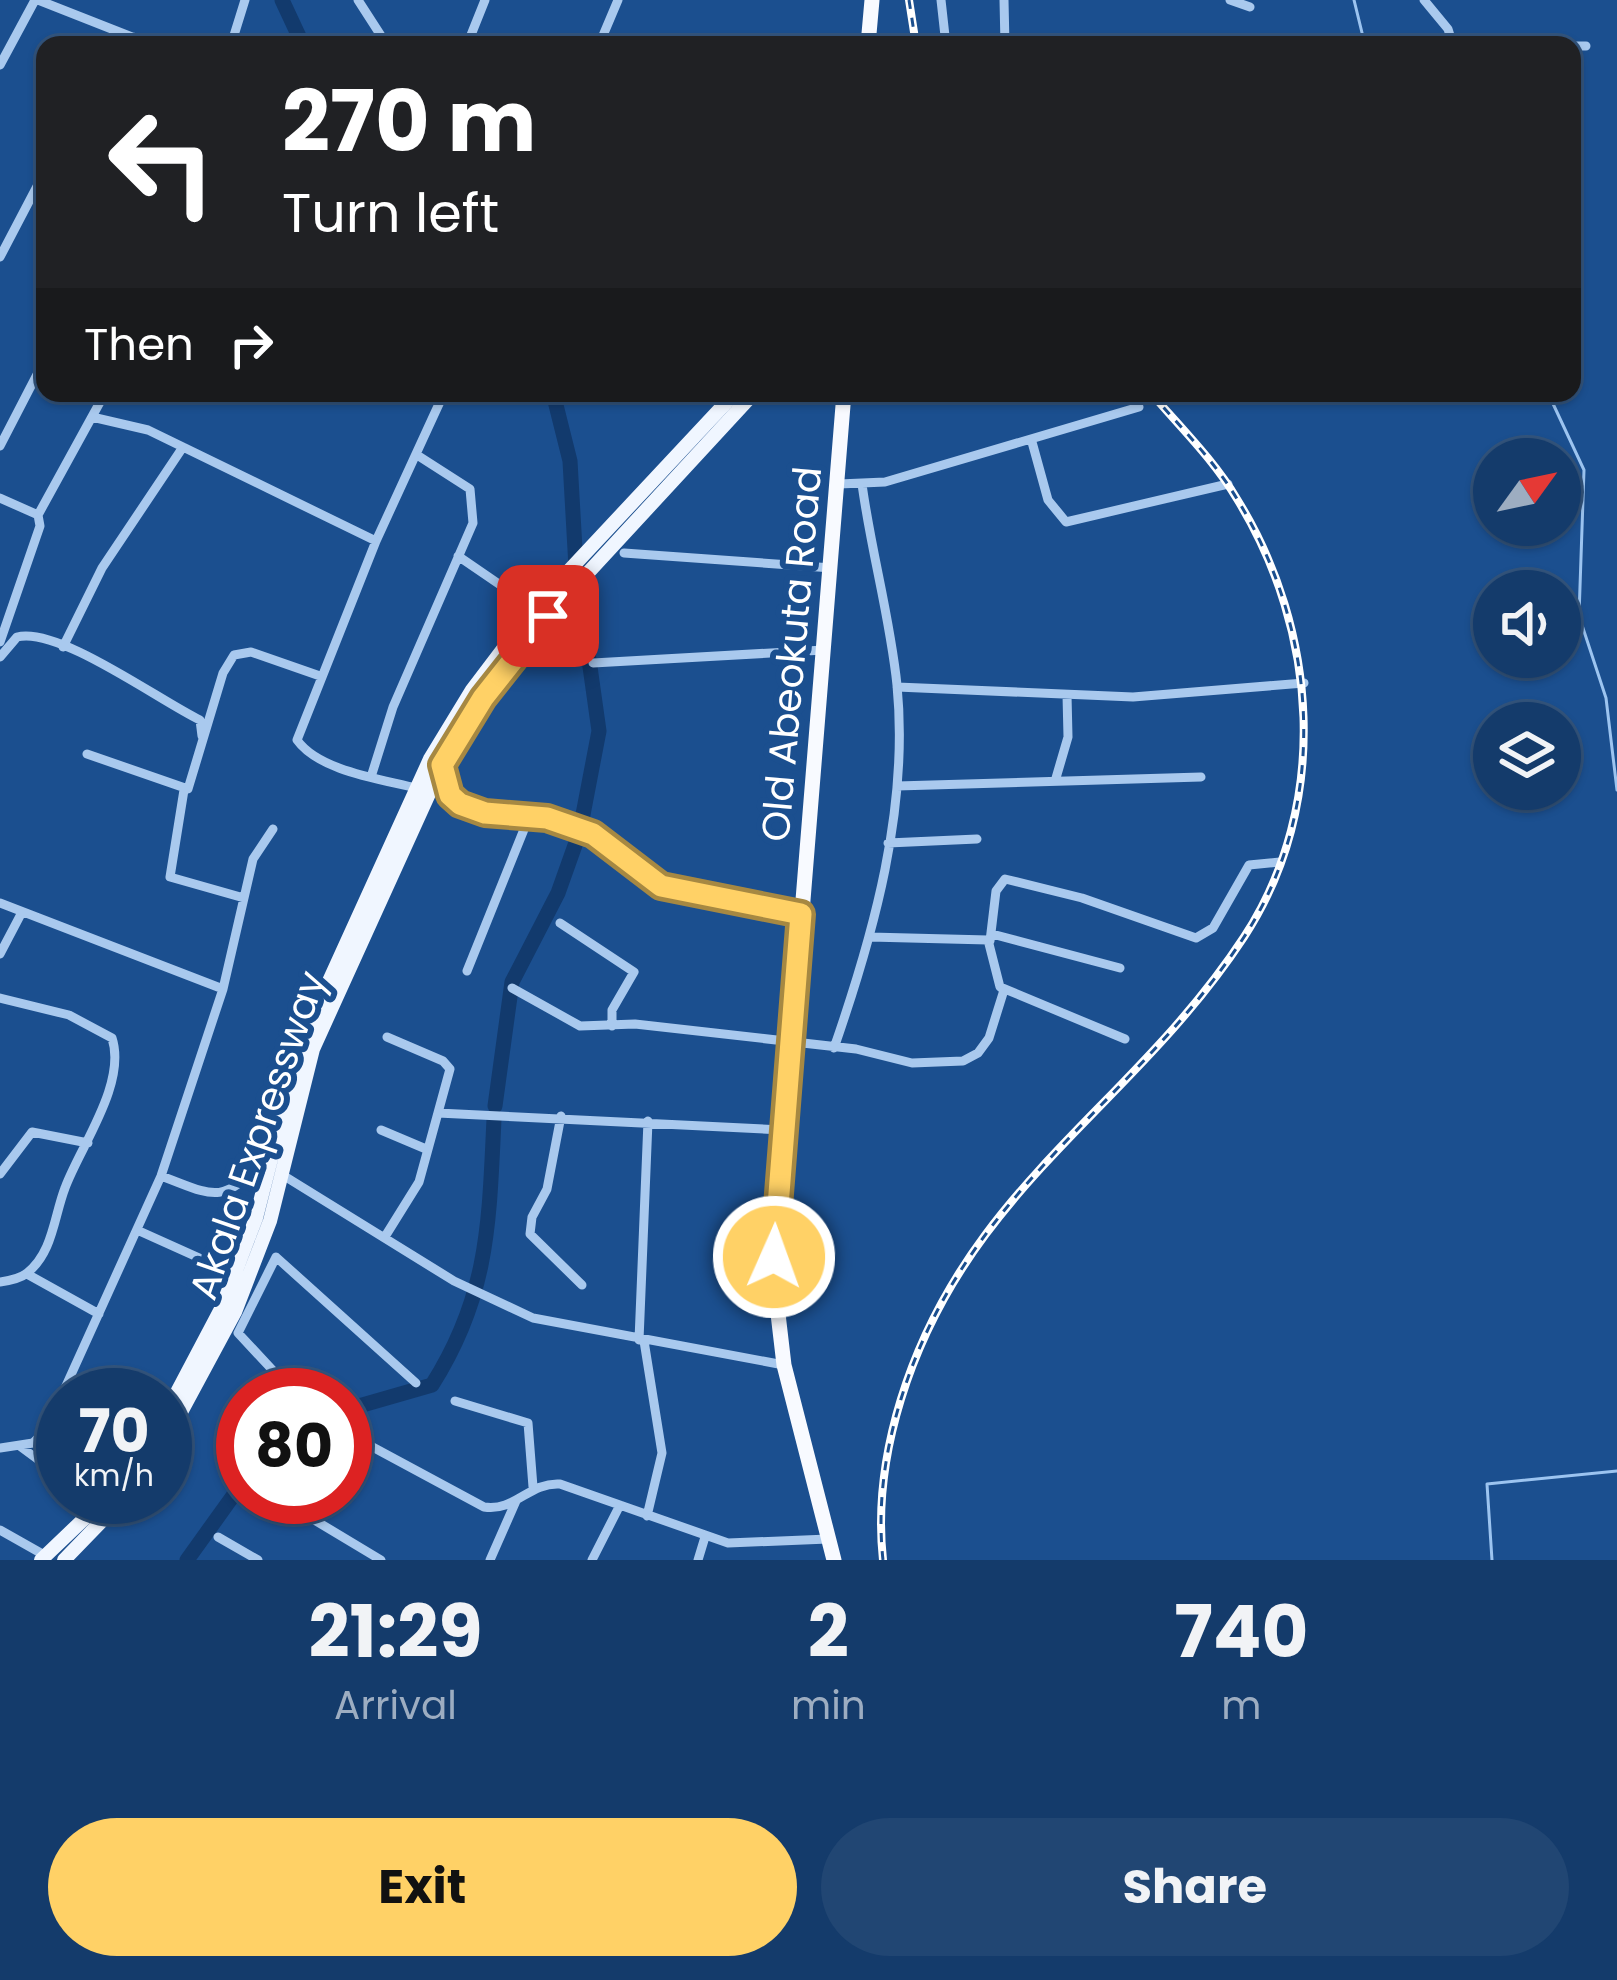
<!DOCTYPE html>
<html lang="en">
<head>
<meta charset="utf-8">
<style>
	body { margin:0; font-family:Poppins,sans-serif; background:#214673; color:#f1f3f6; height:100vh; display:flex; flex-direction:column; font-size:45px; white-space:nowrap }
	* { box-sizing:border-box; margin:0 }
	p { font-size:39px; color:#9dadc1 }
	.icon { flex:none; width:66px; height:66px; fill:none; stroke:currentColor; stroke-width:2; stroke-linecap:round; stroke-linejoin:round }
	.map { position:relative; height:1560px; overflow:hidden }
	.details { display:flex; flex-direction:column; background:#143b6b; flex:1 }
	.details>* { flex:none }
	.guide { position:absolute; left:36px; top:36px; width:1545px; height:366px; border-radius:24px; box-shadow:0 3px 9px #0004,0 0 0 3px #33557e; background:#202124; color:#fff; overflow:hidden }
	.needle { width:78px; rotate:57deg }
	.controls { position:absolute; left:1473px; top:438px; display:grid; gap:24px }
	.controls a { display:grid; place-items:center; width:108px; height:108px; border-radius:50%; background:#143b6b; box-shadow:0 3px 9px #0004,0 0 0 3px #33557e; font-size:60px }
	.speed { position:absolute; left:36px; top:1368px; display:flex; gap:24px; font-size:60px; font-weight:700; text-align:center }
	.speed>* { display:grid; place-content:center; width:156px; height:156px; border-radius:50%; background:#143b6b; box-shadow:0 3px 9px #0004,0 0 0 3px #33557e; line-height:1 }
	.speed small { font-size:30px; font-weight:400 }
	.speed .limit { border:18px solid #d22; background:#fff; color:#111 }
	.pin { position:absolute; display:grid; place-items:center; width:102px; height:102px; color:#fff; margin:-51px; border-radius:24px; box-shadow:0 6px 18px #0006 }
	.me { position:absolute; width:132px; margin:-66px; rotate:2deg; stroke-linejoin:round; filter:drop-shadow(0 0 9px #0008) }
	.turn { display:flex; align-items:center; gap:42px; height:252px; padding:0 48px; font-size:54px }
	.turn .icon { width:156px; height:156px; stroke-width:2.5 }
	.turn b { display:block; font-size:84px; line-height:102px }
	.then { display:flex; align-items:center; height:114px; padding:0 48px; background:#0003; gap:24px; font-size:45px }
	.eta { display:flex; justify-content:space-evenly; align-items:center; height:204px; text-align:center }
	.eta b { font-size:72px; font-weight:700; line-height:84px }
	.button { display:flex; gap:24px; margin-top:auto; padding:24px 48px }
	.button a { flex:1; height:138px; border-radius:72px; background:#ffd166; color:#111; font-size:48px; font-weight:700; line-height:138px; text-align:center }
	.button a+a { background:#214673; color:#f1f3f6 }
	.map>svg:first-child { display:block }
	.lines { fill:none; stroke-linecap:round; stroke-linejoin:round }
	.stream { stroke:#9cc4f0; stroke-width:3 }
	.river { stroke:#123a6d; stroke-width:15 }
	.minor { stroke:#a9c9ee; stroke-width:9 }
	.primary { stroke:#f0f6ff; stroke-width:14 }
	.trunk { stroke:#f8faff; stroke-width:15 }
	.rail-casing { stroke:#fff; stroke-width:8 }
	.rail { stroke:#1b4f8f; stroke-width:3; stroke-dasharray:9; stroke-linecap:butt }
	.route-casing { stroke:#a68842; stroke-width:30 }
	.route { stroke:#ffd166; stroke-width:21 }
	.labels { text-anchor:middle; stroke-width:12; stroke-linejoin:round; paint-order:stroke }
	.street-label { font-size:39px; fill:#fff; stroke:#1b4f8f }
</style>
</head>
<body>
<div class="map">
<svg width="1617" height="1560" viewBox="0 0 1617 1560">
	<rect width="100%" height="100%" fill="#1b4f8f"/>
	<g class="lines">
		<path class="stream" d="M1354,0l11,45
			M1548,393l36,77 -5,146 27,82 11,92
			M1492,1560l-5,-76 130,-13"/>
		<path class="river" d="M282,0l21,45
			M553,393l17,68 6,106 23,164 -18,94
			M495,1106l17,-124 46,-89 21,-59
			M345,1410l87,-25c57,-90 57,-162 62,-266
			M187,1560l56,-78"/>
		<path class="minor" d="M38,0l94,37 42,8
			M358,0l29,45
			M941,0l5,45
			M1004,0l1,45
			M1230,0l20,7
			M1424,0l24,29 5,16
			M231,45l14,-45
			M467,45l18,-45
			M599,45l19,-45
			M1086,45h6
			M1572,46h14
			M0,65l35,-65
			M0,257l45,-86
			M92,417l56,13 228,111
			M1032,442l16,58 18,22 162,-38
			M0,446l45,-87
			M839,484l46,-2 254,-75
			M0,498l38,17
			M624,553l208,15
			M458,556l76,52
			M0,642l40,-116 -2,-11 67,-122
			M63,647l39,-79 81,-121
			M0,657l17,-20c41,-11 143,64 183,83l2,16
			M593,663l231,-13
			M897,687l236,10 171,-14
			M87,754l101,35 35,-116 11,-18 17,-3 69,24
			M442,765l8,30 10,9 25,9 62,5 46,16 68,52 140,28
			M371,777l22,-70 80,-184 -3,-34 -53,-34
			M1056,778l12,-41 -1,-42
			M897,786l304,-9
			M416,788c-35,-9 -97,-17 -119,-48l79,-199 68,-148
			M184,790l-14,87 74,21
			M888,843l89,-4
			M0,903l223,86
			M560,923l74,49 -22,38v16
			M992,934l128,34
			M870,937l118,3 12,47 125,52
			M990,941l6,-50 9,-12 77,19 114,40 17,-10 36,-63 31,-3
			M0,954l21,-40
			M467,971l62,-154
			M512,988l68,38 55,-2 221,25 56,14 51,-2 15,-8 11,-15 15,-48
			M0,998l69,17 43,23c15,46 -32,109 -47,150 -11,28 -12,65 -38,85 -6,5 -20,8 -27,9
			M834,1048c40,-115 75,-240 63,-363 -7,-68 -26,-134 -35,-201
			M438,1113l344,17
			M561,1116l-14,73 -15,28 -2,17 52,51
			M381,1130l45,19
			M0,1174l32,-42 56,11
			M281,1174l173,107 79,37 251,47
			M161,1176c47,17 61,31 97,-11l11,2
			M137,1230l98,44
			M386,1235l33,-53 31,-113 -7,-8 -56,-24
			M27,1274l72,40
			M639,1340l9,-219
			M644,1341l18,112 -15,63
			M279,1377l-41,-44 38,-76 140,126
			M455,1401l73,22 5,64
			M367,1444l117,63c31,5 45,-25 76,-23l168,59 100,-4
			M21,1447l42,31
			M0,1448l33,-5 13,-13 115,-254 62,-187 30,-130 20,-30
			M276,1497l105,63
			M0,1530l46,26
			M218,1537l40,23
			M490,1560l26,-59
			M592,1560l28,-55
			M698,1560l7,-23"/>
		<path class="primary" d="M165,1415l57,-108 34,-89 44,-173 130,-286 42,-69 62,-82 201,-215
			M165,1442l70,-130 35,-91 43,-172 129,-284 83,-124 229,-248
			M41,1560l66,-63
			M64,1560l61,-63"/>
		<path class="trunk" d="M868,45l4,-45
			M834,1560l-50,-195 -11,-94 71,-878"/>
		<defs>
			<path id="rail" d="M909,0l7,45
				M883,1560c-6,-55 2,-109 18,-161 65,-211 231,-291 343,-462 87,-133 74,-307 -7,-438 -23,-39 -57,-72 -86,-106"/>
		</defs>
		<use href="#rail" class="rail-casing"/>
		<use href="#rail" class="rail"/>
	</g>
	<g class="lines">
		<defs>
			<path id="route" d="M548,616l-65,82 -41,67 8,30 10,9 25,9 62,5 46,16 68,52 140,28 -27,343"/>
		</defs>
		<use href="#route" class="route-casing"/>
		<use href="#route" class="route"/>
	</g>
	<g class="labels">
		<g class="street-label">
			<text transform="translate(791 654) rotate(-85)" y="14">Old Abeokuta Road</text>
			<text transform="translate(257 1135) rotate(-71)" y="14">Akala Expressway</text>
		</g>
	</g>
</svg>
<div class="controls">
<a><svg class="needle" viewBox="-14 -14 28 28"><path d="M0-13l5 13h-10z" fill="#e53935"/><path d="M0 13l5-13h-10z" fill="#9dadc1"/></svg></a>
<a><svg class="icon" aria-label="sound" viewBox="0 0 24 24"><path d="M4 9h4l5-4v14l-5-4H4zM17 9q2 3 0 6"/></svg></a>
<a><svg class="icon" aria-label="layers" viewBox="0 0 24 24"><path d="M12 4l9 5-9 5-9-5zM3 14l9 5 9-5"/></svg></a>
</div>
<div class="speed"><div>70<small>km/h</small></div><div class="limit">80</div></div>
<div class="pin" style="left:548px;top:616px;background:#d93025"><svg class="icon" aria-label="arrive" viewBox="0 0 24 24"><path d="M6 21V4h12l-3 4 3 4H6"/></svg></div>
<svg class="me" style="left:774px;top:1257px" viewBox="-20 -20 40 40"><circle r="17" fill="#ffd166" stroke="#fff" stroke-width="3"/><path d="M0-11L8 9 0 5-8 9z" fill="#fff"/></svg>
<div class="guide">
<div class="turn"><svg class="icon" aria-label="left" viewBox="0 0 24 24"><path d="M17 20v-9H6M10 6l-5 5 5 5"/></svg><div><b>270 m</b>Turn left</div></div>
<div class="then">Then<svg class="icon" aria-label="right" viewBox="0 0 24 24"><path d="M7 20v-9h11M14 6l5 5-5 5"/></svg></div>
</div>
</div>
<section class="details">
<div class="eta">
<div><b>21:29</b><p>Arrival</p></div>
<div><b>2</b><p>min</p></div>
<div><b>740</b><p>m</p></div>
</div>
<div class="button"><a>Exit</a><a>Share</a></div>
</section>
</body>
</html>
